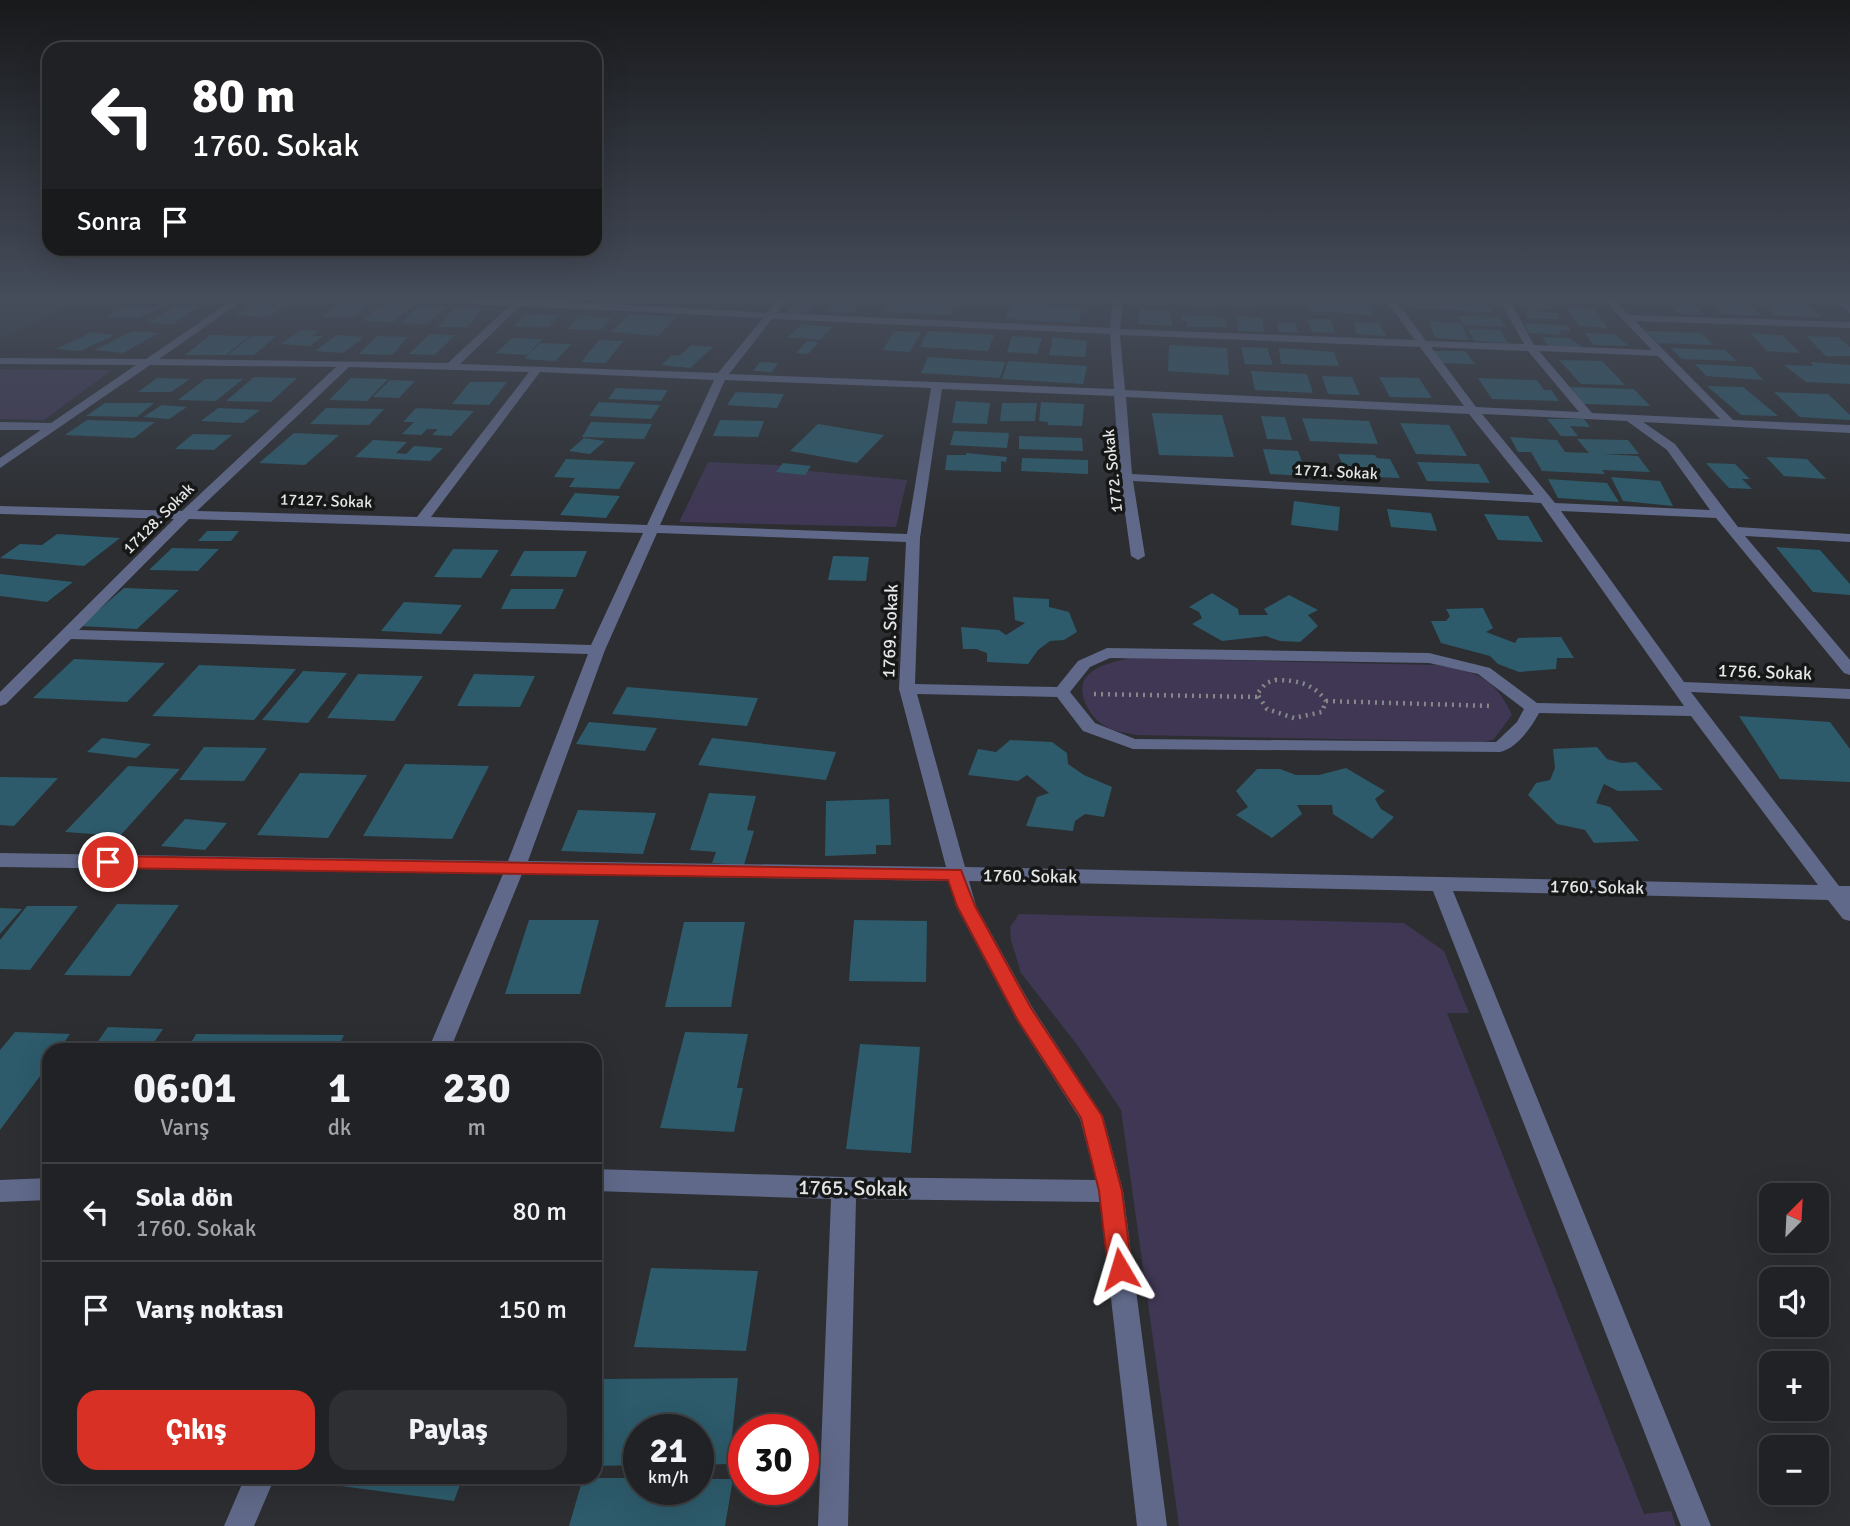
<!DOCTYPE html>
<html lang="tr">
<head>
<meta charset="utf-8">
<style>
	body { margin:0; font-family:Signika,sans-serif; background:#2d2f32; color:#f1f3f6; height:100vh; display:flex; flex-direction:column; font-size:26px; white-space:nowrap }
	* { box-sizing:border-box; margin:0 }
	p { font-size:23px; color:#a2a4a7 }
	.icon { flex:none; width:38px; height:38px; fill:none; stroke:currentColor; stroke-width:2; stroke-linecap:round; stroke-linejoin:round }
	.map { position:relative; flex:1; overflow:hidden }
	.panel { position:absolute; left:42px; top:1043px; width:560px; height:441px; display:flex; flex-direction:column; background:#212225; border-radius:21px; box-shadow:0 7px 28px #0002,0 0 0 2px #3e3f42 }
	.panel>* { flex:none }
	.hud { position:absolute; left:42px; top:42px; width:560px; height:214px; border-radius:21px; box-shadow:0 7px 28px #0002,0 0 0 2px #3e3f42; background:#202124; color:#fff; overflow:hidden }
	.needle { width:46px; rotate:24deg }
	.tools { position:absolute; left:1759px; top:1183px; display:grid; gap:14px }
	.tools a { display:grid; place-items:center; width:70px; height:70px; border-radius:14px; background:#212225; box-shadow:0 7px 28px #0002,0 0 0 2px #3e3f42; font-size:35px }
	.speed { position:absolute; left:623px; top:1414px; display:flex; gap:14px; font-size:35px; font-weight:700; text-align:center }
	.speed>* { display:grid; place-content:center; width:91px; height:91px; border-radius:50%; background:#212225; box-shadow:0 7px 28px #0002,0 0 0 2px #3e3f42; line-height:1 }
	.speed small { font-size:18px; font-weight:400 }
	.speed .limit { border:10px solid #d22; background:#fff; color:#111 }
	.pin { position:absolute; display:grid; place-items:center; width:60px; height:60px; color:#fff; margin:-30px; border:4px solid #fff; border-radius:50%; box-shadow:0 2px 7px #0007 }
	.me { position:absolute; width:77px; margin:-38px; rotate:353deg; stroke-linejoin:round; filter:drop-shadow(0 0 5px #0008) }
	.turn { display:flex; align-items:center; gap:24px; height:147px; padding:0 35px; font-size:32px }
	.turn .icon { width:91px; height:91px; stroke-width:2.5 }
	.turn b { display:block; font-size:49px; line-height:60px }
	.then { display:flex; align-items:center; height:66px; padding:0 35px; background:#0003; gap:14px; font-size:26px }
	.eta { display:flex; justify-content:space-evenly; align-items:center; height:119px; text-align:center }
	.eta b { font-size:42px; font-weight:700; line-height:49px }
	.button { display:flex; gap:14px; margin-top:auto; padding:14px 35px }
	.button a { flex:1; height:80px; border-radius:21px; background:#d93025; color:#fff; font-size:28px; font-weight:700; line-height:80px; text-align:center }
	.button a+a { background:#2d2f32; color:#f1f3f6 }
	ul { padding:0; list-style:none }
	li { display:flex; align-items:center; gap:21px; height:98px; padding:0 35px; border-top:2px solid #3e3f42 }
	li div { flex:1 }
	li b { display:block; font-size:26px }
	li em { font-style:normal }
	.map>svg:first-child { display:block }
	.built { fill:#32393f }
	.green { fill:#3f3753 }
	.building { fill:#2d5b6b }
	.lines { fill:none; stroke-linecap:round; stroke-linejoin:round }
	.path { stroke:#86888a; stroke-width:4.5; stroke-dasharray:2 5; stroke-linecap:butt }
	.minor { fill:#606989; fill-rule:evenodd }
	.route { fill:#d93025; stroke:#8d1f18; stroke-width:2 }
	.labels { text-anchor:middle; stroke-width:7; stroke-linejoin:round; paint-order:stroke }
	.far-street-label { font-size:16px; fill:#e4e5e6; stroke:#161717 }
	.street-label { font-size:18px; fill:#e4e5e6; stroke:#161717 }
	.near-street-label { font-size:21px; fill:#e4e5e6; stroke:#161717 }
</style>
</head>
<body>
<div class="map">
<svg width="1850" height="1526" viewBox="0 0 1850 1526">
	<rect width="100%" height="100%" fill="#2c2e31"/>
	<path class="built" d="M0,299h81l-81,40z"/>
	<path class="green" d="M0,369l112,1 -68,50 -44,-1z
		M708,462l87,4 4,4 108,10 -11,47 -217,-5z
		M1129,658l306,7c40,6 60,12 77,50l-18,24 -9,3 -348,-7c-11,-2 -22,-3 -32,-9 -15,-8 -32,-37 -17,-51 11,-11 27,-13 41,-17z
		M1019,914l385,9 40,28 25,62h-22l197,501 27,-3 5,15h-497l-58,-416 -43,-64 -57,-73 -10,-33 -1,-13z"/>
	<path class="building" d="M260,299l32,2 -24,16 -32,-2z
		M800,299h20l-14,15 -19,-1z
		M835,299h27l-8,14 -27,-1z
		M890,299h67l-7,16 -67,-3z
		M1140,299h29v6l-29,-1z
		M1182,299h36l-1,8 -35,-3z
		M1233,299h20l1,10 -21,-1z
		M1309,299l61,4 4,12 -64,-4z
		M1408,299l77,2 8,11 -78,-3z
		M1516,299l29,1 8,10 -31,-1z
		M1665,299h24l16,16 -27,-1z
		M166,300l9,1 -37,17 -31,-1 19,-11 29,1z
		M341,301l31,1 -18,15h-32z
		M1713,301l35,4 16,11 -42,-2z
		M1762,302l47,3 14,13 -49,-3z
		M384,303l31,1 -21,18 -32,-1z
		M1011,303l71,4 -3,16 -73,-4z
		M176,305l24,1 -27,18 -25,-1z
		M419,306h27l-18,18 -27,-1z
		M1565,307l29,2 14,19 -29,-2z
		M454,308h29l-16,19h-30z
		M1139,309l32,2 1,15 -34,-2z
		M1526,310l31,3 2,6h-31z
		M538,314l21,1 -10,12 -35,-1 9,-10z
		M630,314l46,3 -18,19 -47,-4z
		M1181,315l43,2 3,10h-40v-6h-5z
		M579,316l33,2 -12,12 -33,-1z
		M1237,316l25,2 2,14 -26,-1z
		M1458,316l41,1 7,10 -42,-2z
		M1307,319h23l5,14 -23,-1z
		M1429,321l32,2 8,17 -34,-2z
		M1277,322l19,1 2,10 -19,-1z
		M1353,322l26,1 7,13 -29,-2z
		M1524,323l44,3 2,5 -11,-1 3,5 -33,-2z
		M802,324l30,3 -12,13 -32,-3z
		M1468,329l32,1 8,13 -34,-2z
		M301,330l18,1 -7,5h11l-13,10 -29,-2z
		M132,331l27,2 -36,20 -28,-3z
		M894,331l27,1 -11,20 -27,-2z
		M928,331l66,4 -6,16 -68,-4z
		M1646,331l55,2 13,12 -56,-2z
		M92,332l23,3 -35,16 -24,-2z
		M1584,333l30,1 15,12 -35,-1z
		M1750,333l32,2 18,18 -33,-2z
		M430,334l25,1 -20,20 -26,-1z
		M210,335l39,1 -23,19h-41z
		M337,335l27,2 -21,16 -28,-2z
		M251,336h25l-22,19h-26z
		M377,336l31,1 -16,18 -33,-1z
		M1012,336l30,2 -5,16 -30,-2z
		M1806,336l32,1 12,10v9h-24z
		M1053,337l34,4 -2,16 -36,-2z
		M1542,337l28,1 13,10 -34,-1z
		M512,338l30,1 -15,16 -31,-2z
		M599,340l24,1 -17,22 -25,-1z
		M807,341l12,1 -11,12 -12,-1z
		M540,343l31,1 -15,17 -32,-2z
		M691,345l22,2 -23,21 -28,-3 10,-10 7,1z
		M1169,345l58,3 2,27 -61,-4z
		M1241,347l26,1 6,17 -28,-1z
		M1279,348l55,4 5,14 -58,-2z
		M1671,348l54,2 12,11 -55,-2z
		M1430,351h35l10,13 -35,-1z
		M928,357l77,5 -5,16 -79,-5z
		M1559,360l43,1 23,24 -44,-1z
		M1008,361l79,5 -4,18 -81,-5z
		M760,362l18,1 -6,9 -19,-1z
		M1811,362l39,3v19l-44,-2 -22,-17 29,1z
		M1695,364l57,3 11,13 -57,-4z
		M1251,371l56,3 6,19 -58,-3z
		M1322,376l30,1 8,18 -32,-1z
		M254,377l43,1 -26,24 -45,-1z
		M1379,377l40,1 13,20 -42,-1z
		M157,378l33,1 -19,13h-33z
		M351,378l37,1 -21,22 -38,-1z
		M1478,378l59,2 7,10h7l8,11 -67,-2z
		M205,379h38l-27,22 -38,-1z
		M390,380l25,1 -16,17 -26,-1z
		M470,382h37l-18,23 -37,-1z
		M1707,386l36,1 35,29 -37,-1z
		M1570,387l64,2 16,17 -66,-2z
		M616,388l52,2 -7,11 -53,-2z
		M736,392l48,2 -7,14 -50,-3z
		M1774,392l54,2 22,21v5l-50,-3z
		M956,401l34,2 -3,21 -35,-1z
		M599,402l61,3 -9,14 -62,-3z
		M1041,402l43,2 -2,22 -34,-1v-3l-9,-1z
		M105,403h49l-17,14 -51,-1z
		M1002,403h35l-2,18h-35z
		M162,405l25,2 -18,12 -26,-2z
		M218,408l42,2 -17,13 -42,-2z
		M326,408l58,1 -15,16 -59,-1z
		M416,408l58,3 -23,25 -19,-1 6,-6h-11l-6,6 -19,-1 12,-12h-11z
		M1152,413l70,2 12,42 -75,-2z
		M1261,416l24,1 7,23 -25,-1z
		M1302,418l67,3 9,23 -68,-3z
		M1547,419h37l6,8 -20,-1 8,10h-17z
		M87,420l68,2 -21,16 -69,-3z
		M720,420l44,1 -6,16 -45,-1z
		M591,422l61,2 -8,15 -62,-2z
		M1400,423l49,2 18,31 -51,-2z
		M818,424l66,11 -27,28 -67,-12z
		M954,431l55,2 -2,15 -57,-3z
		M294,433l45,2 -34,30 -46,-2z
		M193,434l39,1 -18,15 -39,-1z
		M1019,436l63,2 1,13 -64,-2z
		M1510,437l47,3 8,12 24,1 -12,-14 51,1 11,14h-36l35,2 12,16 -48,-2 3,4 -63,-3 -11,-19h-13z
		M584,438l21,3 -15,13 -21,-3z
		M373,440l34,2 -11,11 10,1 8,-8 29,2 -13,13 -75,-4z
		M1263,449l35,2 9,25 -37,-2z
		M966,453l41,4 -1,5 -5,-1v11l-56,-2 2,-15h19z
		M1338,454l37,1 2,3 13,1 10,19 -53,-2z
		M1766,457l41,2 19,20 -42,-3z
		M1022,458l66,2v14l-67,-3z
		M566,459l69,3 -16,27 -50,-2 6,-9 -21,-1z
		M1417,462l62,2 11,19 -63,-2z
		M783,463l28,3 -6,9 -29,-3z
		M1706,463l29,1 15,15h-8l10,10 -23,-1z
		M1611,477l49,4 13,25 -50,-5z
		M1548,479l59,4 12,19 -61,-4z
		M575,493l45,3 -14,22 -46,-3z
		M1294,501l46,6 -2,24 -47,-6z
		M1387,509l44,4 6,18 -46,-4z
		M1484,514l44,2 15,26 -45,-2z
		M207,531h32l-8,10h-33z
		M57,534l63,4 -36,28 -84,-8 20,-14 22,1z
		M1776,547l44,3 30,34v11l-37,-3z
		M172,548l47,1 -21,22 -49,-1z
		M453,549l46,1 -18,28 -47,-1z
		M524,551h63l-11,26 -66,-1z
		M833,556l36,1 -3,24 -38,-1z
		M0,574l73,8 -26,20 -47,-6z
		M124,588l55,2 -42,39 -57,-3z
		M511,589h53l-9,20h-54z
		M1212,593l26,16 1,6h29l-4,-6 25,-14 29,15 -10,5 10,11 -18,16 -20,-1 -14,-5 -44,5 -30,-17 10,-6 -3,-6 -10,-5z
		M1013,597l36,2v8l20,5 8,20 -13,8 -14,1 -12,9 -10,14 -41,-2v-9l-11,-4h-13l-2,-22 38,3 7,5 19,-12 -10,-3z
		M404,602l58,3 -21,29 -60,-3z
		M1483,608l10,20 -7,4 29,11 3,-5 43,-1 13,21h-17l-1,11 -37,3 -21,-8 -8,-8 -49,-13 -10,-22h15l4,-5 -4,-7z
		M74,659l91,4 -38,39 -94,-4z
		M199,665l97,4 -42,51 -102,-4z
		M303,671l44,2 -39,50 -46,-3z
		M358,674l65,2 -29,45 -67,-3z
		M474,674l61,2 -15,31 -63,-1z
		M627,687l131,11 -11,28 -135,-12z
		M1739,716l91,6 20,27v33l-70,-3z
		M589,722l68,6 -12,23 -69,-7z
		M102,738l49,6 -15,14 -49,-6z
		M712,738l124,14 -10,28 -128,-15z
		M1010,740l42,2 15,11 1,11 16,11 28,12 -8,30 -19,-3 -10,7 -2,10 -47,-5 11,-29 12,-4 -22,-18 -9,6 -50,-6 10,-26 18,3z
		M204,747l63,1 -23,33 -65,-1z
		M1597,747l10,12 15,4 14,-1 27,28 -45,1 -14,-7 -8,19 14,4 29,34 -45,2 -9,-13 -28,-6 -29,-29 8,-12 14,-3 5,-12 -2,-19z
		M405,764l84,2 -37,73 -89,-3z
		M128,766l52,3 -60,67 -55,-4z
		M1346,768l39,23 -10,8 6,10 13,8 -22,22 -39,-25 -1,-9h-35l5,9 -30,24 -36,-23 12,-8 -12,-16 21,-22h23l16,6h23z
		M300,773l67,2 -39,63 -71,-3z
		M0,777l58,1 -44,48 -14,-1z
		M709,793l47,3 -9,34 7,1 -10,34 -32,-2 4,-11 -26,-2z
		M889,799l2,46h-15v9l-51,2 1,-55z
		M578,810l78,3 -13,41 -82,-3z
		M185,819l42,4 -22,27 -44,-4z
		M117,904l62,1 -49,71 -66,-1z
		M27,906h51l-48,64 -30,-1v-29z
		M0,908l22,1 -22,25z
		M529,920h70l-19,74h-75z
		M854,920l73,1 -1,61 -77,-1z
		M684,922h61l-14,85h-66z
		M108,1027l55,2 -14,21h-57z
		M15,1032l55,2 -11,16h-10v14l-49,66v-80z
		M685,1032l63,2 -11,54h6l-9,44 -74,-4z
		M196,1034l148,1 -7,15h-150z
		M860,1044l60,3 -9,106 -65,-4z
		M651,1268l107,3 -12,80 -112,-4z
		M738,1378l-9,86 -31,1v-35h-59v35l-44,1v-87z
		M329,1477h134l-9,24 -128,-17z
		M583,1478h56v11h59v-10h35l-8,47h-156z"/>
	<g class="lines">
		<path class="path" d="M1275,680c21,0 38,3 51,21l-4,11 -28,6 -27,-9 -10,-15 9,-11z
			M1094,694l164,3
			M1326,701l167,5"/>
		<path class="minor" d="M234,299h11l-86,60 289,4 61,-57 -74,-4 -5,-3h97l240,14 11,-14h10l-11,14 333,15 3,-29h10l-3,30 295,11 -30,-41h10l31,42 98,3 -25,-45h10l25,46 118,5 -49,-51h10l16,16 221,7v6l-215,-7 98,99 117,5v8l-207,-11 32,22 63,83 112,7v8l-105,-6 105,124v15l-6,-2 -128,-155 -155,-7 123,171 166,7v10l-159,-7 148,194h11v35l-7,-2 -15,-19 -375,-9 258,635h-30l-248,-635 -464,-10 7,25 56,101 71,109 20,75 44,335h-30l-37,-324 -244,-3 -8,327h-30l13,-327 -236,-8v-22l249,8 252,3 -16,-61 -64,-100 -60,-113 -7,-25 -427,-7 -72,176h-22l75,-176 -503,-7v-14l508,8 80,-207 -517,-15 -65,65 -6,2v-14l174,-173 -174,-5v-8l182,5 154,-144 -186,-2 -150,103v-10l41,-28h-41v-8l51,1 85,-58 -136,-1v-6l146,1zM520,306l243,12 -45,55 -258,-9zM772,319l338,15 4,55 -385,-15zM1120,335l300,12 44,59 -339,-16zM1431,347l97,4 51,61 -103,-5zM1539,351l119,5 62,63 -128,-6zM349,367l180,5 -112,145 -220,-6zM540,372l174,8 -67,145 -216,-8zM725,380l206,8 -24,146 -247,-9zM942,389l172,7 6,81 11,79 7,4 7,-4 -12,-75 408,22 143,203 -147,-3 -47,-35 -61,-15 -322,-5 -29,13 -21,26 -142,-3 5,-146zM1126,397l343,17 65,81 -402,-21zM1482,414l145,7 40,29 43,60 -155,-7zM189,519l454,14 -52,112 -512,-15zM657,533l249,9 -7,147 47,178 -418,-6 77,-211zM1110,658l319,5 49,11 46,35 -7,13 -21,20 -361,-3 -40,-16 -25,-31 20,-25zM917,694l140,3 26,34 50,18 367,3c17,-4 31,-24 39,-39l152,3 127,169 -853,-18z
			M1831,299h11l8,6v8z
			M49,1178v22l-49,2v-22z
			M245,1477h30l-21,49h-30z"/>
	</g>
	<linearGradient id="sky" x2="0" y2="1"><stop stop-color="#18191b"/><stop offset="0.58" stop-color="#454c5a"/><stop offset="1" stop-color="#454c5a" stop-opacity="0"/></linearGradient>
	<rect width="1850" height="513" fill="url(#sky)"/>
	<path class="route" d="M108,856l853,14 14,36 56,102 71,108 20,75 10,78 -3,8 -9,3 -8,-3 -4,-8 -9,-78 -18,-73 -64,-99 -60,-113 -9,-26 -840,-12 -8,-6z"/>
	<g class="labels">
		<g class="far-street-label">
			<text transform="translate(1112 471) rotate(-96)" y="6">1772. Sokak</text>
			<text transform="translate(1336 471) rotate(3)" y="6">1771. Sokak</text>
			<text transform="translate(326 500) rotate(2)" y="6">17127. Sokak</text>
			<text transform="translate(158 518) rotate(-45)" y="6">17128. Sokak</text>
		</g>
		<g class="street-label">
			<text transform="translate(890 631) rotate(-88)" y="6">1769. Sokak</text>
			<text transform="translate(1765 672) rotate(2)" y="6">1756. Sokak</text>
			<text transform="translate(1030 876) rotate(1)" y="6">1760. Sokak</text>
			<text transform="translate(1597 887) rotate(1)" y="6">1760. Sokak</text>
		</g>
		<g class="near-street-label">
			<text transform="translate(853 1188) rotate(1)" y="7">1765. Sokak</text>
		</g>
	</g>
</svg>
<div class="tools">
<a><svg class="needle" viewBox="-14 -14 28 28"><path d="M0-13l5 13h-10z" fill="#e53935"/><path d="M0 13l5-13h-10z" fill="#a2a4a7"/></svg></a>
<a><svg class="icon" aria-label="sound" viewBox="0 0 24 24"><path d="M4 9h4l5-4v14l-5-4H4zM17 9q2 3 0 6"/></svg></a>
<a>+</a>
<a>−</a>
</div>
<div class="speed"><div>21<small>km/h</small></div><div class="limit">30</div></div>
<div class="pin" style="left:108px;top:862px;background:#d93025"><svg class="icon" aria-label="arrive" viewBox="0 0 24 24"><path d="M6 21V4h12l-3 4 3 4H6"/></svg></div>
<svg class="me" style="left:1120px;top:1269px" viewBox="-20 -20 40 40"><path d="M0-17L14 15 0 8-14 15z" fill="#d93025" stroke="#fff" stroke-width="4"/></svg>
<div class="hud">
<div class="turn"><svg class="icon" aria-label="left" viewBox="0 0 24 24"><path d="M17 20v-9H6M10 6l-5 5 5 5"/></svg><div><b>80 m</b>1760. Sokak</div></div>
<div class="then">Sonra<svg class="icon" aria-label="arrive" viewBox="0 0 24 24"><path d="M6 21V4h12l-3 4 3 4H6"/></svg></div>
</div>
<section class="panel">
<div class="eta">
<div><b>06:01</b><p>Varış</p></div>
<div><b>1</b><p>dk</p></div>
<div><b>230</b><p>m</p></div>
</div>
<ul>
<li><svg class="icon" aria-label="left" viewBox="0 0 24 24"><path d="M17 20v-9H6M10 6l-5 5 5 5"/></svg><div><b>Sola dön</b><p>1760. Sokak</p></div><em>80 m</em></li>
<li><svg class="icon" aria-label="arrive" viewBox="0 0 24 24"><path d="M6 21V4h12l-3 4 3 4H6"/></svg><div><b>Varış noktası</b></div><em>150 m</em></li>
</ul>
<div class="button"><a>Çıkış</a><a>Paylaş</a></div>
</section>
</div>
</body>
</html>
